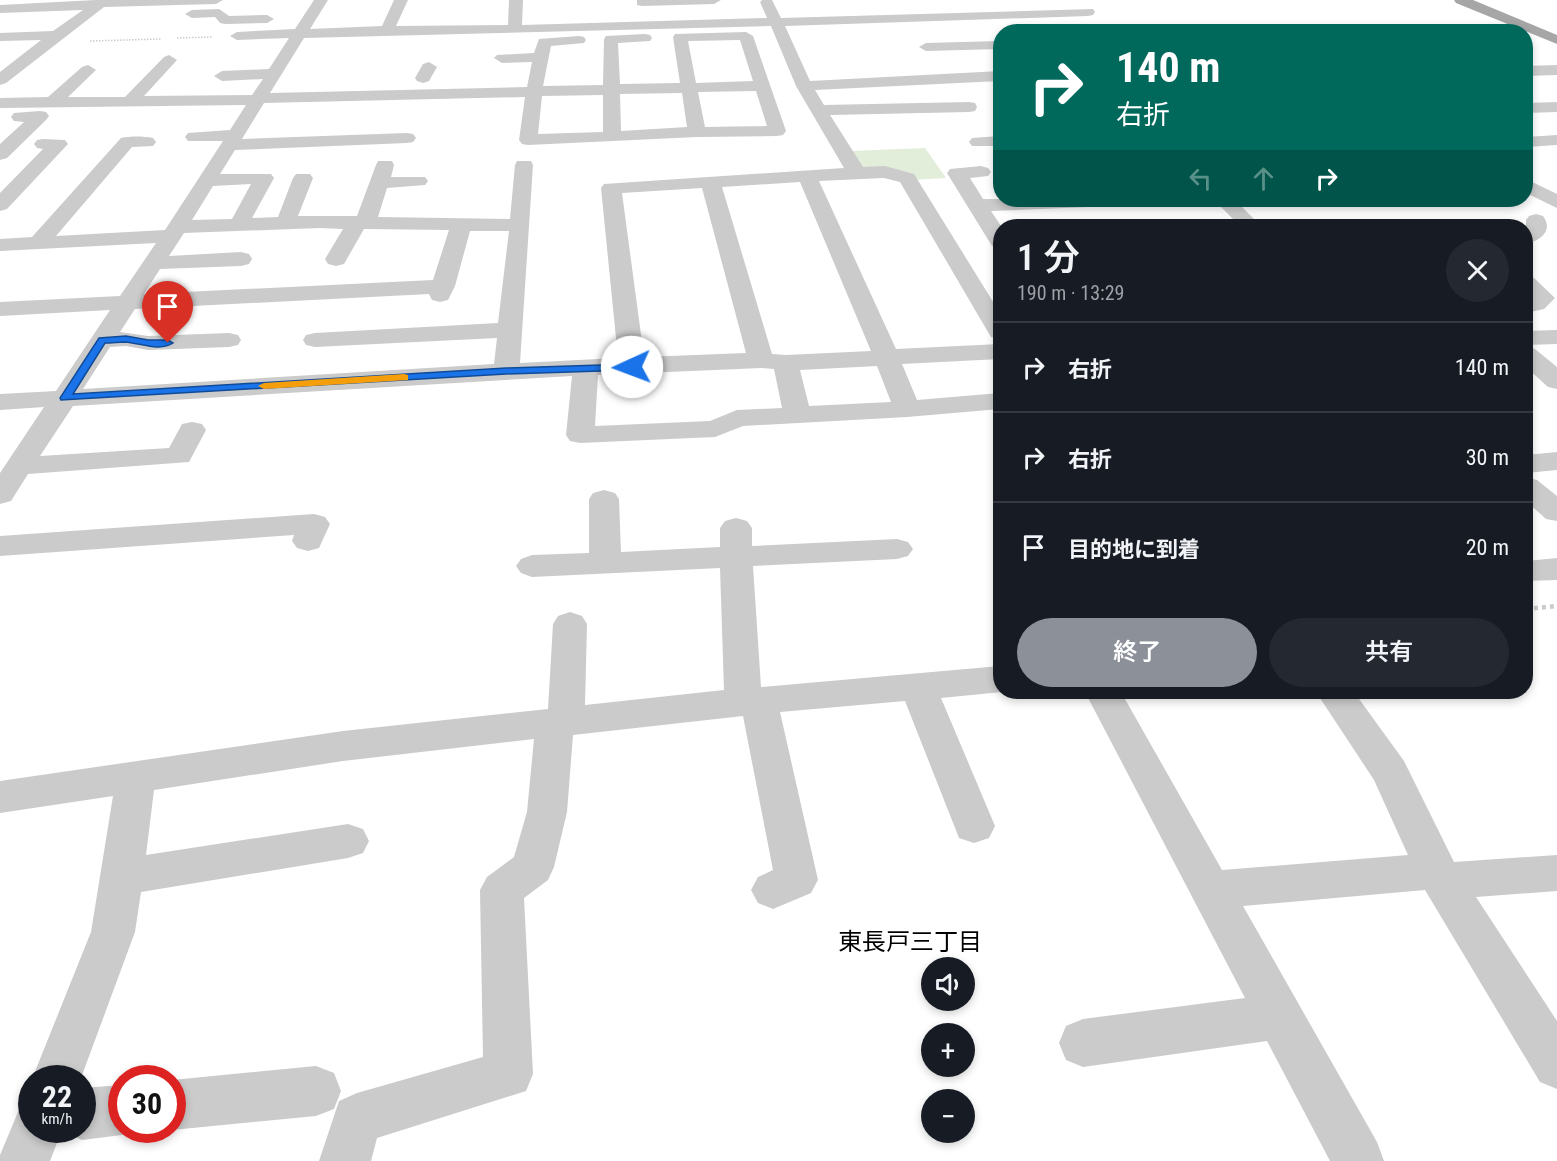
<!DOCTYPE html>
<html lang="ja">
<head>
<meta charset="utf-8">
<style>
	body { margin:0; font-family:"Roboto Condensed","Noto Sans JP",sans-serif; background:#242831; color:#f1f3f6; height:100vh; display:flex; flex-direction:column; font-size:22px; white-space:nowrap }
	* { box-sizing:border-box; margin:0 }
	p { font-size:20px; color:#9ea1a6 }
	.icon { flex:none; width:33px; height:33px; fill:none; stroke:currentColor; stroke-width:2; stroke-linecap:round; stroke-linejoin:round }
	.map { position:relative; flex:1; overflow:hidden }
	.sheet { position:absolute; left:993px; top:219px; width:540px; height:480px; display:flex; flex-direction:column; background:#171b24; border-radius:24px; box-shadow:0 3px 9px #0003 }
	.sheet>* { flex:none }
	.guide { position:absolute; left:993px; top:24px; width:540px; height:183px; border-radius:24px; box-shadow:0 3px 9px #0003; background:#00695c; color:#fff; overflow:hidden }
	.fabs { position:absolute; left:921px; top:957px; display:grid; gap:12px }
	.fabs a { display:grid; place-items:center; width:54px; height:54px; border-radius:50%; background:#171b24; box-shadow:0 3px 9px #0003; font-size:30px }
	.speed { position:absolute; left:18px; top:1065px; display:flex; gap:12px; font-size:30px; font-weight:700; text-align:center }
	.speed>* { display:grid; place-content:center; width:78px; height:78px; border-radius:50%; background:#171b24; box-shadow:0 3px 9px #0003; line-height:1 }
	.speed small { font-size:15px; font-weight:400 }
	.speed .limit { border:9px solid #d22; background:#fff; color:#111 }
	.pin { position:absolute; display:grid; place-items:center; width:51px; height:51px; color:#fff; margin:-62px -26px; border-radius:50% 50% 50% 0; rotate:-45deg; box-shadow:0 0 6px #0007 }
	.pin .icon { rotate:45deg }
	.me { position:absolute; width:66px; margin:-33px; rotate:268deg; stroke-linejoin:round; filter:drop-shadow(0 0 4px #0008) }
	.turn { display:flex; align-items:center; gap:21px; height:126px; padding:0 24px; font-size:27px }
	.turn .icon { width:78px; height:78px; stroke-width:2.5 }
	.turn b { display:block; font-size:42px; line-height:51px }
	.lanes { display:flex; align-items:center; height:57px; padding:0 24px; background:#0003; justify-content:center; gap:30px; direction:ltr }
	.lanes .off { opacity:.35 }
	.round { display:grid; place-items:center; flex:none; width:63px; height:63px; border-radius:32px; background:#242831 }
	.headline { display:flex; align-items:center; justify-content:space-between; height:102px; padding:0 24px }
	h1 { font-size:36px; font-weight:600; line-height:45px }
	.button { display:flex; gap:12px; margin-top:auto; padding:12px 24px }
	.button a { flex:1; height:69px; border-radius:36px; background:#8c9099; color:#fff; font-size:24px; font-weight:600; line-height:69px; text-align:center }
	.button a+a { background:#242831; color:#f1f3f6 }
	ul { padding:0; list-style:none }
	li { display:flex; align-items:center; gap:18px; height:90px; padding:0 24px; border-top:2px solid #363941 }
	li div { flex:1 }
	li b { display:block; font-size:22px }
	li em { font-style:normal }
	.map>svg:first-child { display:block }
	.green { fill:#e2edda }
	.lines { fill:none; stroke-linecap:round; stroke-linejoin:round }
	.path-far1 { stroke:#cbcbcb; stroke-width:1.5; stroke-dasharray:1.5 1.5; stroke-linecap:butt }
	.path { stroke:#cbcbcb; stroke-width:4.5; stroke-dasharray:4 4; stroke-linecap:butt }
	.minor { fill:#cbcbcb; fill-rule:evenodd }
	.major { fill:#a6a6a6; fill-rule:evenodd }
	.route { fill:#1a73e8; stroke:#114b97; stroke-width:1.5 }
	.slow { fill:#f59e0b }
	.labels { text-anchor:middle; stroke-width:6; stroke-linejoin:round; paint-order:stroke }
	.near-neighbourhood-label { font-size:24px; fill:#000; stroke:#fff }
</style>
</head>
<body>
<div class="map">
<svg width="1557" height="1161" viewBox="0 0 1557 1161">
	<rect width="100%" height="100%" fill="#fff"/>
	<path class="green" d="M925,148l21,30 -34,2 -49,-10 -12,-19z"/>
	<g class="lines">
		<path class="path-far1" d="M177,38l35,-1
			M90,41l71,-2"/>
		<path class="path" d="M1526,609l31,-3"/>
		<path class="minor" d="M96,0h127l-7,4 -112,3 -98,76 -6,2v-13l41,-32 -41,1v-8l53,-2 30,-21 -83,3v-8z
			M314,0h14l-18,29 72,-3 12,-26h14l-12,26 112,-1 1,-25h14l-1,25 245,-7 -7,-16 2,-2h10l9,18 312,-9 2,3 -2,3 -5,1 -303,10 25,55 190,-10v10l-185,9 9,15 145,-3 6,1 2,4 -2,4 -6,1 -139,3 33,52 22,-1 29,8 86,139v26l-9,-2 -3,-5 -88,-150 -16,-4 -65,3 77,168 104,-5v15l-98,5 15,36 83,-7v16l-93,8 -164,9 -28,11 -135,6 -10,-2 -4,-6 6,-59 -499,30 -33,50 129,-8 13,-24 10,-2 10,2 4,6 -17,32 -161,12 -17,27 -11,3v-31l44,-66 -44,3v-16l56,-3 54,-81 -110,6v-14l120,-6 36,-53 -156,8v-12l32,-2 89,-99c10,-2 22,-2 32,0l3,4 -3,4 -21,1 -76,89 109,-6 58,-89h-35l-3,-4 3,-4 42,-3 16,-25 -246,3v-10l48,-1 34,-30 6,-2 8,5 -28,27h57l39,-40 5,-2 8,5 -33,36 108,-1 11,-16 -41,2 -8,-5 8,-5 47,-2 20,-31 -52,2 -7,-4 7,-4 58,-3zM771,26l25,60 48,82 -240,16 -3,4 17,170 -98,5 13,-198 -2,-4h-14l-2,4 -5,54 -132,-2 9,-29 38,-3 3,-4 -3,-4h-34l3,-12 -2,-4h-14l-2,4 -19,51h-59l15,-38 -3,-4h-14l-3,4 -15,39 -26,1 22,-40 -3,-4h-51l15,-24 172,-7 6,-1 3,-4 -3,-4 -6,-1 -165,6 22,-36 261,-6 -6,43 3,4 6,1 169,-8 80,-1 6,-1 3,-4 -33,-95 -7,-4 -71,2 -2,3 7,46 -60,1 -2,-41 32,-2 2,-3 -2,-3 -5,-1 -39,2 -2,3 -1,46 -60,1 8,-40 33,-3 2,-3 -2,-3 -5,-1 -40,3 -5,14 -37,2 -3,3 8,5 30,-1 -5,25 -257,6 34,-55zM740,40l13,41 -57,2 -8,-42zM756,91l11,35 -62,1 -7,-35zM682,93l5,34 -66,4 -1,-37zM603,95v37l-65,2 4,-38zM800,182l71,169 -85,4 -14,-1 -50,-167zM251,184l-19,35 -40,1 21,-34zM702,188l44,165 -102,4 -22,-164zM320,228l23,1 -18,30 3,5 8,2 8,-2 20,-35 85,1 -16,50 -289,14 16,-25 81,-3 8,-2 3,-5 -3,-5 -8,-2 -72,4 15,-23zM470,231h39l-11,92 -183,10 -9,2 -3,5 3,5 9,2 182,-9 -3,26 -411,25 27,-42 16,-1 22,4 81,-3 9,-2 3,-5 -3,-5 -9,-2 -81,3 -28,-4 15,-23 294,-15 3,6 8,2 8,-2 7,-14zM877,366l14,36 -82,4 -9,-36zM761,368l13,1 8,39 -45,2 -27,11 -115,5 3,-51z
			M637,0h84l-7,4 -72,2 -5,-1z
			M219,9l10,7 38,-1 7,4 -7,4 -42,1 -5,-1 -5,-6 -23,1 -7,-4 7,-4z
			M1000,41v8l-74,2 -7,-4 7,-4z
			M429,62l8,5 -8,14 -6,2 -6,-2 -2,-3 8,-14z
			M1557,65v10l-31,1v-10z
			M1557,102v10l-31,1v-10z
			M40,111l6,1 3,4 -3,4 -39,38 -7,2v-16l24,-22 -10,-1 -3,-4 3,-4z
			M1557,135v10l-31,2v-10z
			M1000,136v10h-28l-3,-4 3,-4z
			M43,139l22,1 3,4 -61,65 -7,2v-18l43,-44 -6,-1 -3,-4 3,-4z
			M981,166l7,2 3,4 -3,4 -18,2 13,21 139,1 -3,4 -7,2 -121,5 10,15 -1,21 -8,-1 -45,-73 3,-4z
			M1526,179l31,15v14l-31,-15z
			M1214,200h21l26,26h-21z
			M1536,214l7,2c11,15 -3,25 -17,28v-24l3,-4z
			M1526,276l8,2 21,20 -11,11 -18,4v-14l3,-1 -3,-3z
			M1555,330h2v14l-31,1v-14z
			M1526,346l9,3 22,18v22l-9,-2 -22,-20z
			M1557,452v18l-31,3v-18z
			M1526,477l11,3 20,16v25l-11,-2 -20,-18z
			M604,490l11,3 4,6 2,53 99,-5v-19l5,-7 11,-3 11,3 5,7v18l145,-7 11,3 5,7 -5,7 -11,3 -144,7 8,121 239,-21 2,26 -61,6 54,128 -6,12 -15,5 -15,-5 -54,-137 -125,11 38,168 -7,13 -38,16 -15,-6 -7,-13 7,-13 15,-7 -30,-154 -170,19 -6,77 -13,55 -6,13 -24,18 9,176 -7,17 -149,47 -6,23h-52l20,-60 18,-8 126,-36 -3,-167 7,-13 27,-20 13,-45 7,-73 -191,22 -189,29 -8,65 202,-31 15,5 6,12 -6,12 -15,5 -207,34 -6,40 -54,146 -49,1 59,-147 22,-136 -113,17v-32l343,-50 205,-22 5,-85 5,-8 12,-4 12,4 5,8 -2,81 139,-15 -4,-122 -188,9 -11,-4 -5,-7 5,-7 11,-4 57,-2v-54l4,-6z
			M314,514l11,3 5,7 -11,24 -11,3 -11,-3 -5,-7 2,-6 -294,21v-20z
			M1557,558v22l-31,1v-20z
			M1085,692h36l101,178 186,-15 -34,-75 -58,-88h38l50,69 50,101 103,-7v36l-81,6 81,124v68l-17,-7 -115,-192 -182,16 134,236 7,19h-54l-63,-120 -184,26 -17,-7 -7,-17 7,-17 17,-7 162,-21z
			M316,1066l18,7 7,18 -7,18 -18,7 -144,14h-2h2v-50z
			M122,1085v45h14l-14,5 -40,5 -18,-8 -1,-2h19v-42z
			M32,1106v24h30l-12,31h-50v-6l18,-43z"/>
		<path class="major" d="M1454,0h19l84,35v9l-101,-41z"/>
	</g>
	<path class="route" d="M126,336l22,4h20l5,3c-13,9 -33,0 -48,-1 -6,0 -13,1 -20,1l-32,51 433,-26 126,-4 6,3 -6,3 -126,4 -445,26 -1,-2 39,-60z"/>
	<path class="slow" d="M404,374l4,1v5l-144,9 -6,-3 6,-3z"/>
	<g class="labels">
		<g class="near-neighbourhood-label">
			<text x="910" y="950">東長戸三丁目</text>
		</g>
	</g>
</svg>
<div class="fabs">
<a><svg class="icon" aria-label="sound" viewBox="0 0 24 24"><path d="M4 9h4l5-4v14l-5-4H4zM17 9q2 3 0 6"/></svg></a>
<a>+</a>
<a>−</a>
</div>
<div class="speed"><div>22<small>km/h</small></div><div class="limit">30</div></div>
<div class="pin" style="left:168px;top:343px;background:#d93025"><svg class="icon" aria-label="arrive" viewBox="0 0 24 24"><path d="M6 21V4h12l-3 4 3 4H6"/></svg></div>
<svg class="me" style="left:632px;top:367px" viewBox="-20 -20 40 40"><circle r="19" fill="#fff"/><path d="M0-13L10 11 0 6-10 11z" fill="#1a73e8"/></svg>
<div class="guide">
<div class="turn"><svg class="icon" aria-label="right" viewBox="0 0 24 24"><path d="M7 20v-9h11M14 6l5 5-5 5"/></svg><div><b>140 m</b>右折</div></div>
<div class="lanes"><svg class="icon off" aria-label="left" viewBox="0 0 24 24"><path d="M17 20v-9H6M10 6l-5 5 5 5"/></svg><svg class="icon off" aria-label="ahead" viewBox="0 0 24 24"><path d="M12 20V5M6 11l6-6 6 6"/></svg><svg class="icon" aria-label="right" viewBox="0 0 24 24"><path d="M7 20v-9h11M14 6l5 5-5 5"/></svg></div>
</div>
<section class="sheet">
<div class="headline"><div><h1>1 分</h1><p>190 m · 13:29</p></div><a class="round"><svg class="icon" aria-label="close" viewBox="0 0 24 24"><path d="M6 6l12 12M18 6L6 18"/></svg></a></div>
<ul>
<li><svg class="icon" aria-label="right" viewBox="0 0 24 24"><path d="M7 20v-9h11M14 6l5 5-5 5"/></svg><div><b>右折</b></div><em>140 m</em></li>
<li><svg class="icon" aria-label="right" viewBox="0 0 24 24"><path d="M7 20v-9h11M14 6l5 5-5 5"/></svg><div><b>右折</b></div><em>30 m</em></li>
<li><svg class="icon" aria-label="arrive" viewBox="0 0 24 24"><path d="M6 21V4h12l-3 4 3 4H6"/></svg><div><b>目的地に到着</b></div><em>20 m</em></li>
</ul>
<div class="button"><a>終了</a><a>共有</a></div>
</section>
</div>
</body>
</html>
